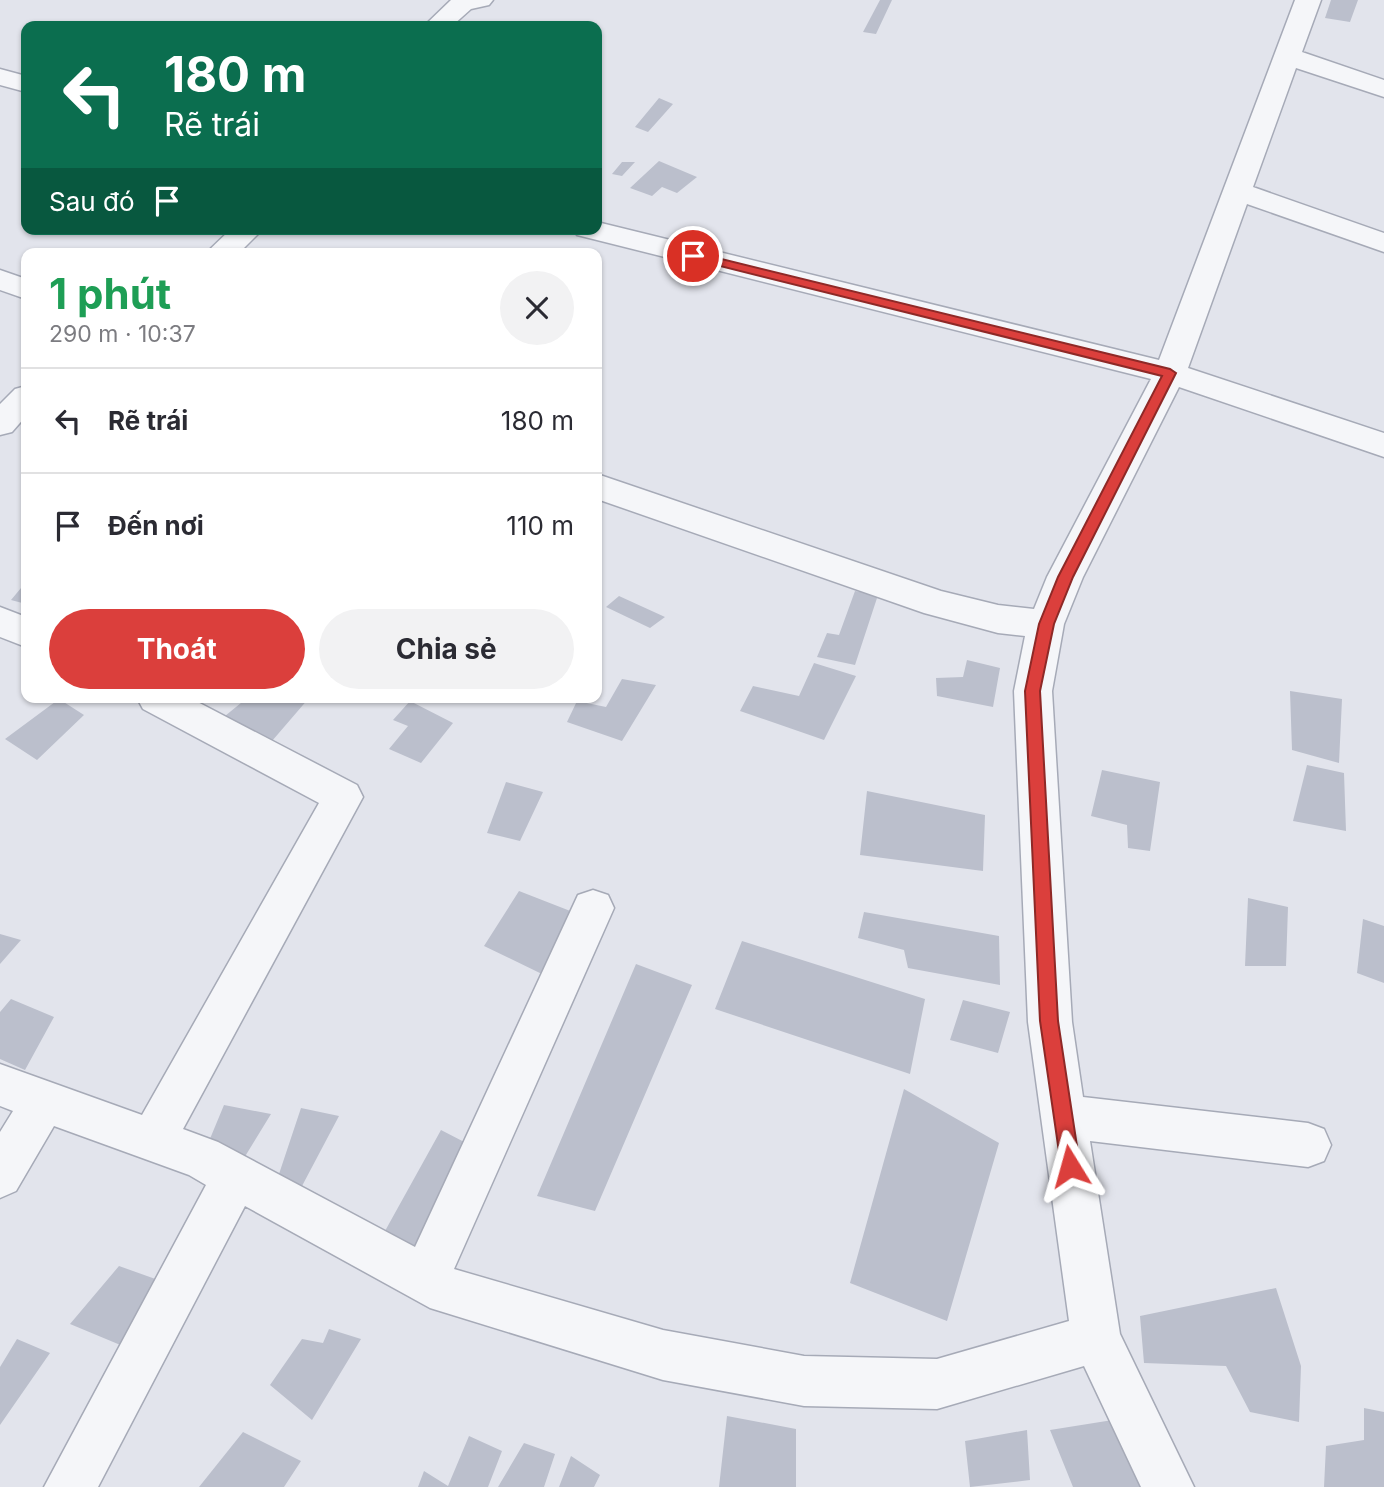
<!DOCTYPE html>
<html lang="vi">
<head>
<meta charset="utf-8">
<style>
	body { margin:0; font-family:Inter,sans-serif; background:#f2f2f3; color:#2b2b33; height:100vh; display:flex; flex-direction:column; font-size:26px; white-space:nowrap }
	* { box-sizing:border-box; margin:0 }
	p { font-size:23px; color:#7c7c81 }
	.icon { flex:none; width:38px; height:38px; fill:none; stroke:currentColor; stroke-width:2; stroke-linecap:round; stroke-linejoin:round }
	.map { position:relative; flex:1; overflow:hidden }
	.sheet { position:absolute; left:21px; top:248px; width:581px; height:455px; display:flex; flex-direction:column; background:#fff; border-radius:14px; box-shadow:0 2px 5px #0004 }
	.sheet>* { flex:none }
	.top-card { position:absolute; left:21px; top:21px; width:581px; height:214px; border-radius:14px; box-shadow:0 2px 5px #0004; background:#0b6e4f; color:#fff; overflow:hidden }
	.pin { position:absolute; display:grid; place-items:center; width:60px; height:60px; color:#fff; margin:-30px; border:4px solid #fff; border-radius:50%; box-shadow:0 2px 7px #0007 }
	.me { position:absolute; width:77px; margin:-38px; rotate:352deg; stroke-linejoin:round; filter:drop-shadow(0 0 5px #0008) }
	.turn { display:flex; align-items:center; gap:24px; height:147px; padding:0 28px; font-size:32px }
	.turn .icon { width:91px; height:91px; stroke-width:2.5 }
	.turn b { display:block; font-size:49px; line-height:60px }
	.then { display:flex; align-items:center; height:66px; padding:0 28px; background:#0003; gap:14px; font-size:26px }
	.round { display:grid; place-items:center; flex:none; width:74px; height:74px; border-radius:37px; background:#f2f2f3 }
	.head { display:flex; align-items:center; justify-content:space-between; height:119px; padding:0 28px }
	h1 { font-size:42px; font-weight:700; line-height:52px; color:#1e9e55 }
	.cta { display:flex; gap:14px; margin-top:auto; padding:14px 28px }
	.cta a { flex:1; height:80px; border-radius:42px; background:#db3f3c; color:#fff; font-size:28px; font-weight:700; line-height:80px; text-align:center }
	.cta a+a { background:#f2f2f3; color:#2b2b33 }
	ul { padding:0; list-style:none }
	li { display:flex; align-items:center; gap:21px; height:105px; padding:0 28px; border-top:2px solid #e1e1e2 }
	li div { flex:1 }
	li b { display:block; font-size:26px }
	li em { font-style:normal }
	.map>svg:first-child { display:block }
	.building { fill:#bbbfcc }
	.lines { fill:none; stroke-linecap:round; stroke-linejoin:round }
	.street-casing { stroke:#a6aab7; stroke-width:3 }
	.street { fill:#f5f6f9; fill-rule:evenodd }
	.route { fill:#db3f3c; stroke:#8e2927; stroke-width:2 }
</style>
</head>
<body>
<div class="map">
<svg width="1384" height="1487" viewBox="0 0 1384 1487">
	<rect width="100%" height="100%" fill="#e2e4ec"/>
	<path class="building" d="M880,0h12l-16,34 -13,-2z
		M1331,0h27l-8,22 -25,-4z
		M659,98l14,6 -25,28 -13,-5z
		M659,161l38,16 -20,16 -15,-6 -10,9 -22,-8z
		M622,162h13l-13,14 -10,-2z
		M26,582v22l-15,-4z
		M855,591l23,4 -23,70 -38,-8 10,-24 12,2z
		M619,596l46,21 -15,11 -44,-21z
		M967,660l33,8 -7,39 -56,-11 -1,-18 27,-1z
		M814,663l42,13 -32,64 -84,-29 13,-25 46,10z
		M622,679l34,6 -34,56 -55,-19 10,-21 29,6z
		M1290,691l52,8 -3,64 -47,-13z
		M247,698h62l-37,43 -47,-25z
		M59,699l25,16 -47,45 -32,-21z
		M410,701l43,22 -32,40 -32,-14 19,-23 -15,-6z
		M1307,765l37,8 2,58 -53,-10z
		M1102,770l58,12 -10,69 -22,-3 -1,-23 -36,-9z
		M506,782l37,10 -23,49 -33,-8z
		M867,791l118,24 -2,56 -123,-16z
		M519,891l59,23 -34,61 -60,-29z
		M1248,898l40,9 -2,59h-41z
		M864,912l135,24 1,49 -92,-17 -4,-18 -46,-12z
		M1363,919l21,7v57l-27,-10z
		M0,934l21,6 -21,24z
		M742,941l183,58 -15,75 -195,-65z
		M636,964l56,21 -97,226 -58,-15z
		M11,999l43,18 -29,53 -25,-11v-47z
		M963,1000l47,12 -12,41 -48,-13z
		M904,1089l95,54 -52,178 -97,-38z
		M224,1105l47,9 -30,49 -39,-5z
		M301,1108l38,8 -37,70 -24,-9z
		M441,1130l29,15 -56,111 -34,-16z
		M119,1266l42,15 -31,68 -60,-25z
		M1276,1288l25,78 -2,56 -49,-10 -24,-46 -82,-3 -4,-47z
		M329,1329l32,10 -49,81 -42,-35 32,-46 21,4z
		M17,1339l33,14 -50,72v-58z
		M1364,1408l20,4v75h-60l2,-41 38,-6z
		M727,1416l69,13v58h-77z
		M1119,1419l28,68h-74l-23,-57z
		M1027,1430l3,50 -60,7 -5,-46z
		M243,1432l58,29 -17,26h-85z
		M469,1436l33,15 -14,36h-70l6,-16 24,15z
		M524,1443l31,11 -11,33h-46z
		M571,1456l29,19 -6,12h-35z"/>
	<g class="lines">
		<defs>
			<path id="street" d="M451,0h42l-4,5 -18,4 -19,17h-28z
				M1295,0h26l-19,52 82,28v17l-88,-29 -43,119 131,46v19l-137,-48 -59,164 196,65v24l-205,-70 -96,190 -19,47 -12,67 20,331 11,75 225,26 16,6 7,16 -7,16 -16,6 -218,-26 30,193 74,153h-53l-57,-121 -147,43 -133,-3 -141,-26 -233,-72 -185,-102 -147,281h-54l162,-302 -17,-10 -135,-49 -38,65 -16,7v-66l13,-21 -13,-5v-42l142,51 177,-312 -176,-94 -6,-11h53l167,87 6,12 -180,332 35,13 197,105 163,-352 15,-5 15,5 6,13 -160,361 209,61 141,26 133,3 132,-38 -41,-299 -14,-331 11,-55 -27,-3 -74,-20 -327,-114v-25l344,117 57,14 36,4 13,-32 104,-198 -574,-144 -4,-6h24v-7l562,138z
				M0,69l26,7v16l-26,-7z
				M231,229h32l-25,25h-33z
				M0,270l26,9v20l-26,-9z
				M26,386v30l-14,16 -12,3v-31l15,-15z
				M0,607l26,10v30l-26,-10z"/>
		</defs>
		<use href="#street" class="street-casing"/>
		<use href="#street" class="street"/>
	</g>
	<path class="route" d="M693,252l477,117 6,4 -103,204 -19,47 -14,67 18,330 22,145 -3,6 -7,3 -6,-3 -3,-6 -21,-145 -15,-330 14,-67 19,-47 104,-201 -474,-118 -1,-2z"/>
</svg>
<div class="pin" style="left:693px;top:256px;background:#d93025"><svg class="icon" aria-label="arrive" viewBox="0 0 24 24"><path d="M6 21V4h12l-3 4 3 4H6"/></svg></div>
<svg class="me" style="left:1070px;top:1166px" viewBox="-20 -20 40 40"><path d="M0-17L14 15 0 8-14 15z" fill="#db3f3c" stroke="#fff" stroke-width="4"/></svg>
<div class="top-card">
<div class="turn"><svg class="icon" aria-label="left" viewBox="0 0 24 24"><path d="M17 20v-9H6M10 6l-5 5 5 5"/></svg><div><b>180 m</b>Rẽ trái</div></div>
<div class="then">Sau đó<svg class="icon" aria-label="arrive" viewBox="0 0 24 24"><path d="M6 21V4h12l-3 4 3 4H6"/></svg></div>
</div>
<section class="sheet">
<div class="head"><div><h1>1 phút</h1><p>290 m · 10:37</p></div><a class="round"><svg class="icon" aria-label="close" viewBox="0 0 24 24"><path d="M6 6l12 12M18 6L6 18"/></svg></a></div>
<ul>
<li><svg class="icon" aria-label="left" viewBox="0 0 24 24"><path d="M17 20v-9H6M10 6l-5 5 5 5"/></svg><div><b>Rẽ trái</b></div><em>180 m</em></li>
<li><svg class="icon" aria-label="arrive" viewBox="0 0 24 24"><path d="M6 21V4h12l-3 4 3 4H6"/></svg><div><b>Đến nơi</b></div><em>110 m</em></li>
</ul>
<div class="cta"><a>Thoát</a><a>Chia sẻ</a></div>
</section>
</div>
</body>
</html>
